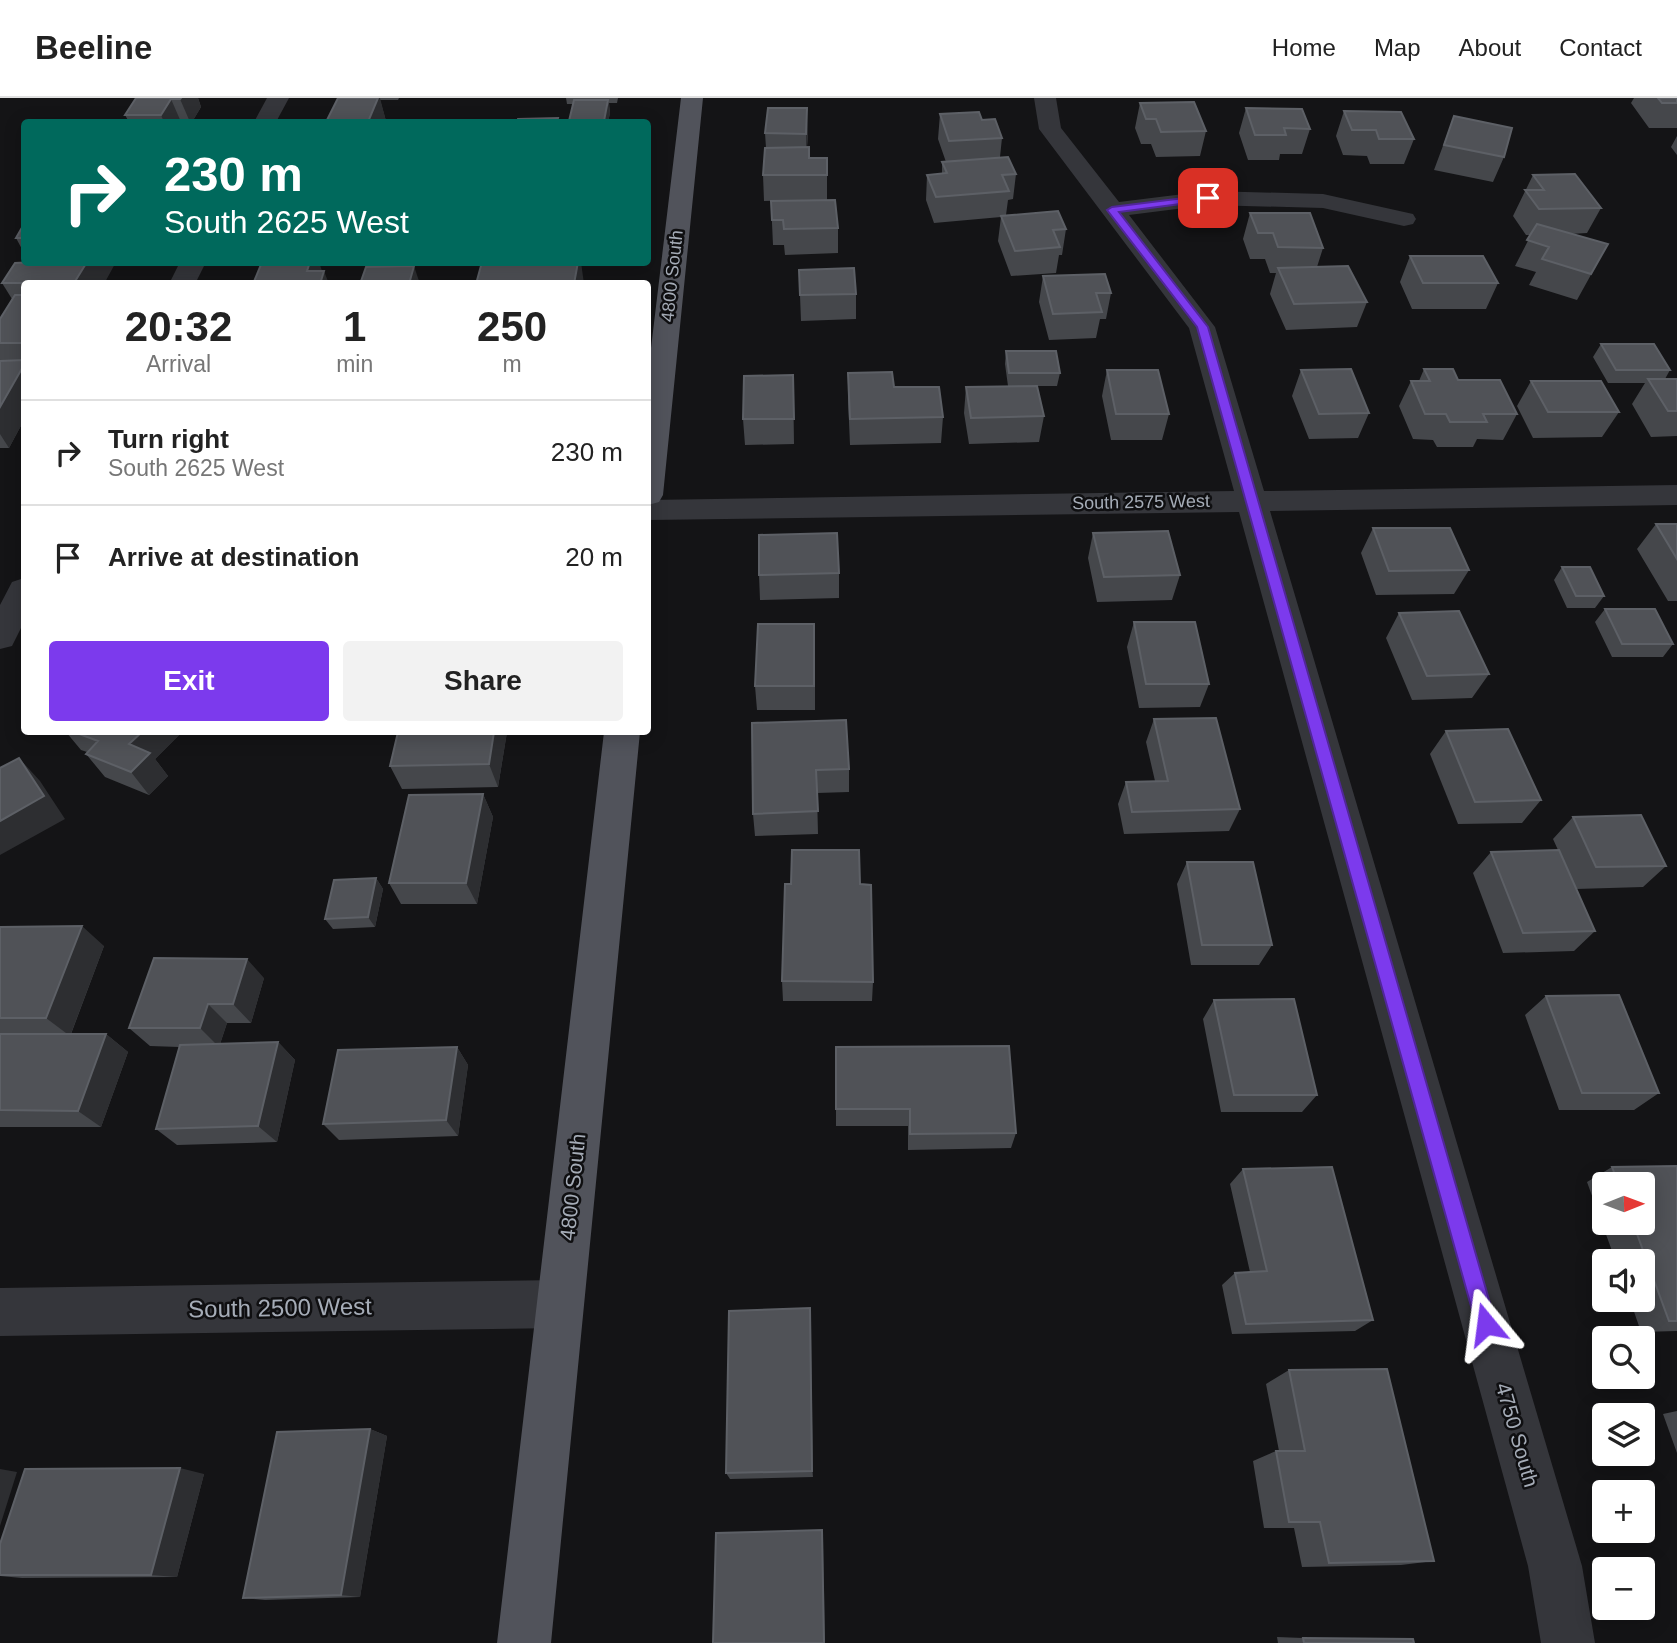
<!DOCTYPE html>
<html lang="en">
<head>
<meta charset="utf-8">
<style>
	body { margin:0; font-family:Helvetica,sans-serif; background:#f2f2f2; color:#222; height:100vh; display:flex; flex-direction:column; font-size:26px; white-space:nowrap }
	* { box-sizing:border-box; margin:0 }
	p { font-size:23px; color:#767676 }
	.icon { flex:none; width:38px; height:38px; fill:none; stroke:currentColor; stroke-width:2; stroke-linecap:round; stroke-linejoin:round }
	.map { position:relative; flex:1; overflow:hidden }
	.panel { position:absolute; left:21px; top:182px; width:630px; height:455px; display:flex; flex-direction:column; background:#fff; border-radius:7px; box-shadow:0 4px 18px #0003 }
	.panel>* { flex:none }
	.hud { position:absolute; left:21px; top:21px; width:630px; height:147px; border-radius:7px; box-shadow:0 4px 18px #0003; background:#00695c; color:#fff; overflow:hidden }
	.needle { width:46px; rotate:89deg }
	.controls { position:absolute; left:1592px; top:1074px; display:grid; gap:14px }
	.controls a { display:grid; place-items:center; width:63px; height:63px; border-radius:7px; background:#fff; box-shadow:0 4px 18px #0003; font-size:35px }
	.pin { position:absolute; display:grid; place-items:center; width:60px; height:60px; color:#fff; margin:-30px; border-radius:14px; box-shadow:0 4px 10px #0006 }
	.me { position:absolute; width:77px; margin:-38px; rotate:344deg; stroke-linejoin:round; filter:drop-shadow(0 0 5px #0008) }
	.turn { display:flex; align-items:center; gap:24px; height:147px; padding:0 28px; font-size:32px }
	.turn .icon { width:91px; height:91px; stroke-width:2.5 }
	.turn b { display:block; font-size:49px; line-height:60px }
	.eta { display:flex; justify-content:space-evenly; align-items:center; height:119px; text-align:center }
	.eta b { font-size:42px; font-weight:600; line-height:49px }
	.button { display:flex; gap:14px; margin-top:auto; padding:14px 28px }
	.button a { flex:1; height:80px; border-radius:7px; background:#7c3aed; color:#fff; font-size:28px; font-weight:600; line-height:80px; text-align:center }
	.button a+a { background:#f2f2f2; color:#222 }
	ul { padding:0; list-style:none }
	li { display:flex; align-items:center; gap:21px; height:105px; padding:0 28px; border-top:2px solid #e0e0e0 }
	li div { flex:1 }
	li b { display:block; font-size:26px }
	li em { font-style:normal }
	header { display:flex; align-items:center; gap:42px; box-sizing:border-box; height:98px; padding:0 35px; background:#fff; border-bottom:2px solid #e0e0e0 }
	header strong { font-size:33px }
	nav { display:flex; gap:38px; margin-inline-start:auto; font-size:24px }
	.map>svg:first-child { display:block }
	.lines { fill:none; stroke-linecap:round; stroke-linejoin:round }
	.minor { fill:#35363b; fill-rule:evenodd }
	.major { fill:#51535b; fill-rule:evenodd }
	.wall { fill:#45474b; fill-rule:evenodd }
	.shaded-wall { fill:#2d2e31 }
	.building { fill:#505257; stroke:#5d6066; stroke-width:2 }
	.route { fill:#7c3aed; stroke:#51269a; stroke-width:2 }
	.labels { text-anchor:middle; stroke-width:5; stroke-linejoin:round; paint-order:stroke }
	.far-street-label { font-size:18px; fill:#a5acb7; stroke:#0f0f11 }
	.street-label { font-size:21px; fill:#a5acb7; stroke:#0f0f11 }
	.near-street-label { font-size:24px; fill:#a5acb7; stroke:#0f0f11 }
</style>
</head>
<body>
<header>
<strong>Beeline</strong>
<nav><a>Home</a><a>Map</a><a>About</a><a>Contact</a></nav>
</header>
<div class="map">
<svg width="1677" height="1545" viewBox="0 0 1677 1545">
	<rect width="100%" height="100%" fill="#141416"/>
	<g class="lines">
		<path class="minor" d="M267,0h22l-13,24h-22z
			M1034,0h22l5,30 58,74 89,-11 115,3 90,20 3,5 -3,5 -9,2 -81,-18 -115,-3 -79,10 86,112 49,164 413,-6v20l-407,6 312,1055 13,77h-54l-13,-77 -289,-1054 -591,8v-20l586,-9 -45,-163 -150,-199z
			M180,164h26l-11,22h-26z
			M24,480v44l-12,24 -12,3v-44l12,-23z
			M560,1182l17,7 7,17 -7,17 -17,7 -560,8v-48z"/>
		<path class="major" d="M681,0h22l-40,397 -4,7 -11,3v-132z
			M604,634h36l-89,911h-54z"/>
	</g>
	<path class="wall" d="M136,0h62l3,9 -9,15h-63l-4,-7z
		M338,0h61l-1,2h-18l6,21v1h-60z
		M566,0h52l-1,5h-8l1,10 -2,9h-38l4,-18h-7z
		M1634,0h43v30h-28l-18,-25z
		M1140,5l66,28 -6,25 -44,1 -5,-13h-10l-6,-16z
		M1246,10l64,21 -8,25h-22l-1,6h-31l-9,-27z
		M1344,13l70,28 -10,25h-34l-3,-8 -24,-1 -7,-19z
		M940,16l42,6 20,18 -2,19 16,17 -3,25 -5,1 -2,15 60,14 -4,26h-3l-3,18 -45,3 -13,-35 3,-24 -67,6 -8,-23 1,-25 15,-1v-12h4l-8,-23z
		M1454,18l50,41 -11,25 -59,-12z
		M765,35h43l-1,14 2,11h18v42l11,28v25l-53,2 -1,-10h-11l-2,-44 35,-1 -42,1 -1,-26 3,-27z
		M1677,38v19l-6,-8z
		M1533,77l68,33 -14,25 -17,1 38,10 -31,56 -48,-15 7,-13 -21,-6 16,-31h-5l-13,-19z
		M1250,115l73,35 -6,19 50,35 -10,25 -71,3 -16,-36 6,-21h-6l-5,-14h-15l-7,-20z
		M24,126v27h-1l-7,-13z
		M1410,158l88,27 -12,26h-74l-12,-27z
		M15,165l89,21h-80v136l-15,28h-9v-129l12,-20 -10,-16z
		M799,172l57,24v25l-55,2z
		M1043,178l68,17 -5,26h-6l-4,19 -47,2 -10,-38z
		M1601,246l69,26 -5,9h12v57l-26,1 -19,-33 13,-21h-37l-15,-26z
		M1006,253l54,22 -3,13h-20l7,30 -5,26 -70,2 -5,-31 2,-26 42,-1 -3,-22z
		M1424,271l34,11 59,34 -14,26 -26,-1 -4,8h-36l-4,-7 -20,-1 -14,-33 12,-25h8z
		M1107,272l62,44 -7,26h-51l-9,-44z
		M1301,272l68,43 -11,25 -49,1 -17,-43z
		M848,275l46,14 49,30 -2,26 -91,2 -2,-46z
		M793,277l1,69 -49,1 -2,-26z
		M1531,283l88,31 -17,25 -69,1 -16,-32z
		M1656,426h21v77h-9l-31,-52z
		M1373,430l96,42 -15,24 -78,1 -15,-42z
		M1093,435l87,42 -8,25 -75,2 -9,-44z
		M1562,469l42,29 -9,12h-28l-13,-28z
		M839,475v25l-79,2 -1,-25z
		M1605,511l68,35 -10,13h-51l-17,-35z
		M1399,515l90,61 -17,24 -60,2 -26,-62z
		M1134,524l75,62 -9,23 -61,1 -12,-61z
		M815,551v61h-58l-2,-24z
		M1154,621l86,90 -11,22 -105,3 -6,-30 8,-22 29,-1 -9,-39z
		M752,625l97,46v23l-32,1 1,41 -63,2 -2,-22z
		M1446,633l95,69 -19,23 -64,1 -28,-70z
		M66,634h116l-27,27 13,17 -19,19 -44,-18 -19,-23 1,-2 -6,-2z
		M507,634l-9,55 -96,2 -12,-23z
		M483,696l10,23 -16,87h-76l-12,-21z
		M1573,719l93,49 -23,21 -67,2 19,42 -21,20 -71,2 -30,-80 18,-21 67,-2 -5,-11z
		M1187,764l85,83 -13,20h-68l-14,-81z
		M376,780l7,11 -8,38 -42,2 -8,-10z
		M860,786l13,98 -1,19h-89l-1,-20z
		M0,829l104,19 -33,88h35l22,18 -27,75h-101z
		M264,880l-13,45h-24l-7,21 58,-2 17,18 -18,82 -100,3 -21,-16 23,-82 -29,-1 -21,-18z
		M1546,898l113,97 -25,17h-75l-34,-95z
		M1214,902l103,95 -15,17h-81l-18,-93z
		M457,949l11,18 -10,71 -119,4 -16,-16z
		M836,949l180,86 -5,15 -103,2v-24h-72z
		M1677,1068v165l-36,1 -11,-32h13v-38h-27l-29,-80 25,-15zM1605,1087h38v38h-38z
		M1243,1071l130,151 -18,11 -123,3 -10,-49 13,-12 15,-1 -20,-88z
		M810,1210l3,169 -83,2 -4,-6z
		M1289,1272l145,191 -33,4 -99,2 -8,-39h-30l-11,-67 23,-10h3l-13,-67z
		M1677,1313v42l-14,-39z
		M370,1331l17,7 -27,161 -95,3 -22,-2z
		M204,1376l-27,103 -155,1 -22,-2v-32z
		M1277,1539l26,1 111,5h-136z"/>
	<path class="shaded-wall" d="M181,0h17l3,9 -9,15h-2l-10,-23z
		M378,0h2l6,23v1h-18z
		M171,1l10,23h-17l-3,-7z
		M608,2l2,13 -2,9h-4z
		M807,10l1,25 -2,26v-25z
		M87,164h29l-12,22h-29l-1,-1z
		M310,164h9l4,12 1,-3 5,13h-17l-5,-13z
		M578,164h3l3,22h-10z
		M414,168l6,18h-11z
		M24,267v55l-15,28 -9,-14v-27z
		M142,634h40l-27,27 13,17 -19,19 -18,-23 -2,-28z
		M494,634h13l-9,55 -9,-23z
		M19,660l21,23 25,38 -65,36v-34z
		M483,696l10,23 -16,87 -11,-21z
		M376,780l7,11 -8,38 -7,-10z
		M82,828l22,20 -34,90 -24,-18z
		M247,861l17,19 -13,45 -18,-19z
		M208,906l19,19 -8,24 -19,-19z
		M106,936l22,18 -27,75 -23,-16z
		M278,944l17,18 -18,82 -19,-16z
		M457,949l11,18 -10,71 -12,-16z
		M810,1210l1,11 2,158 -1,-6z
		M370,1331l17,7 -27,161 -19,-2z
		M180,1370l24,6 -27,103 -26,-2z
		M0,1371l17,3 -17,54z
		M822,1432l1,6 2,107h-1z"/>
	<path class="building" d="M136,0h45l-1,1h-9l-10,16h-36z
		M338,0h40l-10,24h-42z
		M1658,0h19v5h-15z
		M574,2h34l-4,21h-35z
		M1194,4l12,29 -45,1 -5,-13h-10l-6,-16z
		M768,10h39l-1,26 -41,-1z
		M1246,10l56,1 8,20 -26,-1 2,7h-31z
		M1344,13l57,1 13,27h-35l-3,-9h-24z
		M979,14l3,8 13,-1 7,19 -53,3 -9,-27z
		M1454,18l58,12 -8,29 -60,-12z
		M558,20l-1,4h-40l1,-3z
		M809,49v11h18v17h-64l2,-27z
		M1008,59l8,17 -14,1 7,16 -73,6 -9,-22 20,-2 -5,-11z
		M1575,76l26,34 -62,1 -14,-19h19l-11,-15z
		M835,102l3,28 -54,1 -1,-9h-11l-1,-19z
		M1058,113l8,18 -13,1 7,17 -45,4 -14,-35z
		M1250,115h60l13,35 -45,-1 -5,-14h-15z
		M24,126v14h-8z
		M1537,126l71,20 -17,30 -49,-15 7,-12 -22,-7z
		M1410,158h73l15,27h-75z
		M36,164h51l-13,21h-72l13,-20z
		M262,164h48l-3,9h17l-4,13h-67z
		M482,164h96l-4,22h-98z
		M414,168l-5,18h-49l6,-17z
		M1348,168l19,36 -73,2 -16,-36z
		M854,170l2,26 -56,1 -1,-25z
		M1105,176l6,19h-15l6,19 -49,2 -10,-38z
		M15,197h9v48h-24v-24z
		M1601,246h53l16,26h-54z
		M1006,253h50l4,22h-51z
		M24,262v5l-24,42v-46z
		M1351,271l18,44 -50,1 -18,-44z
		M1424,271h29l5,11h42l17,34h-34l4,8h-37l-4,-8h-21l-14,-33h19z
		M1107,272h51l11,44h-53z
		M892,274l2,15h45l4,30 -93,2 -2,-46z
		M793,277l1,44h-51l1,-43z
		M1648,281h29v32h-9z
		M1531,283h70l18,31h-71z
		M1037,288l7,30 -73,2 -5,-31z
		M1656,426h21v35z
		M1373,430h77l19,42 -80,1z
		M1168,433l12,44 -76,2 -11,-44z
		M837,435l2,40 -80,2v-40z
		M1562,469h28l14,29h-28z
		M1605,511h50l18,35h-51z
		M1459,513l30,63 -62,2 -28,-63z
		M1134,524h61l14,62h-63z
		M758,526h56v62h-59z
		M1216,620l24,91 -108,3 -6,-30 42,-1 -14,-62z
		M846,622l3,49 -33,1 2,41 -65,3 -1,-91z
		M1508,631l33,71 -66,2 -29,-71z
		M74,634h68l-13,12 21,9 -19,19 -45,-18 12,-13z
		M398,634h96l-5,32 -99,2z
		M19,660l25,38 -44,25v-53z
		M483,696l-17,89h-77l20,-88z
		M1641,717l25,51 -70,1 -23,-50z
		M792,752h67l1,34 11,1 2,97 -91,-1 3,-97h6z
		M1559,752l36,81 -72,2 -32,-81z
		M1187,764h66l19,83h-70z
		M376,780l-8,39 -43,2 9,-39z
		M82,828l-36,92h-46v-91z
		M154,860l93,1 -14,45h-25l-8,24h-71z
		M1619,897l40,98h-77l-36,-97z
		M1294,901l23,96h-83l-20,-95z
		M0,936h106l-28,77 -78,-1z
		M278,944l-20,84 -102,3 24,-84z
		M1009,948l7,87 -106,1v-25h-74v-62z
		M457,949l-11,73 -123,4 15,-74z
		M1677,1068v155h-8l-36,-98h10v-38h-24l-7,-18z
		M1332,1069l41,153 -127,4 -11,-51 32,-2 -24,-102z
		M810,1210l2,163 -86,2 3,-162z
		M1387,1271l47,192 -105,2 -9,-41h-31l-13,-71h29l-16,-81z
		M370,1331l-29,166 -98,3 34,-166z
		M180,1370l-29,107h-151v-31l25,-75z
		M822,1432l2,113h-111l3,-110z
		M1303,1540l110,1 1,4h-110z"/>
	<path class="route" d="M1208,97l3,1v4l-92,12 89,115 288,997 -3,7 -7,3 -7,-3 -3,-7 -279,-997 -90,-117 5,-3z"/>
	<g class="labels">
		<g class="far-street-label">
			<text transform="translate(672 178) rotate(-84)" y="6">4800 South</text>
			<text transform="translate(1141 404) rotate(-1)" y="6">South 2575 West</text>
		</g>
		<g class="street-label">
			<text transform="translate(573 1089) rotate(-84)" y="7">4800 South</text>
			<text transform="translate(1517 1337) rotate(74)" y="7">4750 South</text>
		</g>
		<g class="near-street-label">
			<text transform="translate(280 1210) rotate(-1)" y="8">South 2500 West</text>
		</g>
	</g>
</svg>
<div class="controls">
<a><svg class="needle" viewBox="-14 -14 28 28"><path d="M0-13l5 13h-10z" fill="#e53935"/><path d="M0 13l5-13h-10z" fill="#767676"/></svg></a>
<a><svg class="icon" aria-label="sound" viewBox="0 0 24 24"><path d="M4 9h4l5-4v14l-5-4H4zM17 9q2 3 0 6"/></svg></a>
<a><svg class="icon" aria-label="search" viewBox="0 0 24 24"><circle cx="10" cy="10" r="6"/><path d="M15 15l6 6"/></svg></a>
<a><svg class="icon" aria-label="layers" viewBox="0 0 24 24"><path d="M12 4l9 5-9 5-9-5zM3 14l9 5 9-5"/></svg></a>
<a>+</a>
<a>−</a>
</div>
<div class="pin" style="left:1208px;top:100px;background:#d93025"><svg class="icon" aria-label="arrive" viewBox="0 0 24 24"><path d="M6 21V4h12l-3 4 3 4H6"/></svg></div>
<svg class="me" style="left:1486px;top:1226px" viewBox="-20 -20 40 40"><path d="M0-17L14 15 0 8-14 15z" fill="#7c3aed" stroke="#fff" stroke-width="4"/></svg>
<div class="hud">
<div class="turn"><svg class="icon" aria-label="right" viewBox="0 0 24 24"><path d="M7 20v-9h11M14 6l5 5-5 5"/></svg><div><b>230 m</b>South 2625 West</div></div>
</div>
<section class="panel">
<div class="eta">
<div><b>20:32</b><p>Arrival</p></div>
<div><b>1</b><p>min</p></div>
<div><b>250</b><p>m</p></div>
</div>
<ul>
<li><svg class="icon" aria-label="right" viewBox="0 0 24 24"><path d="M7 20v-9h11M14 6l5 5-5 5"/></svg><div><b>Turn right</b><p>South 2625 West</p></div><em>230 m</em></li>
<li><svg class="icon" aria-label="arrive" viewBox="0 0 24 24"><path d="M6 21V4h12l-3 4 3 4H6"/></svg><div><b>Arrive at destination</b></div><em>20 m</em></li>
</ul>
<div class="button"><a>Exit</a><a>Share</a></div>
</section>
</div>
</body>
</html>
